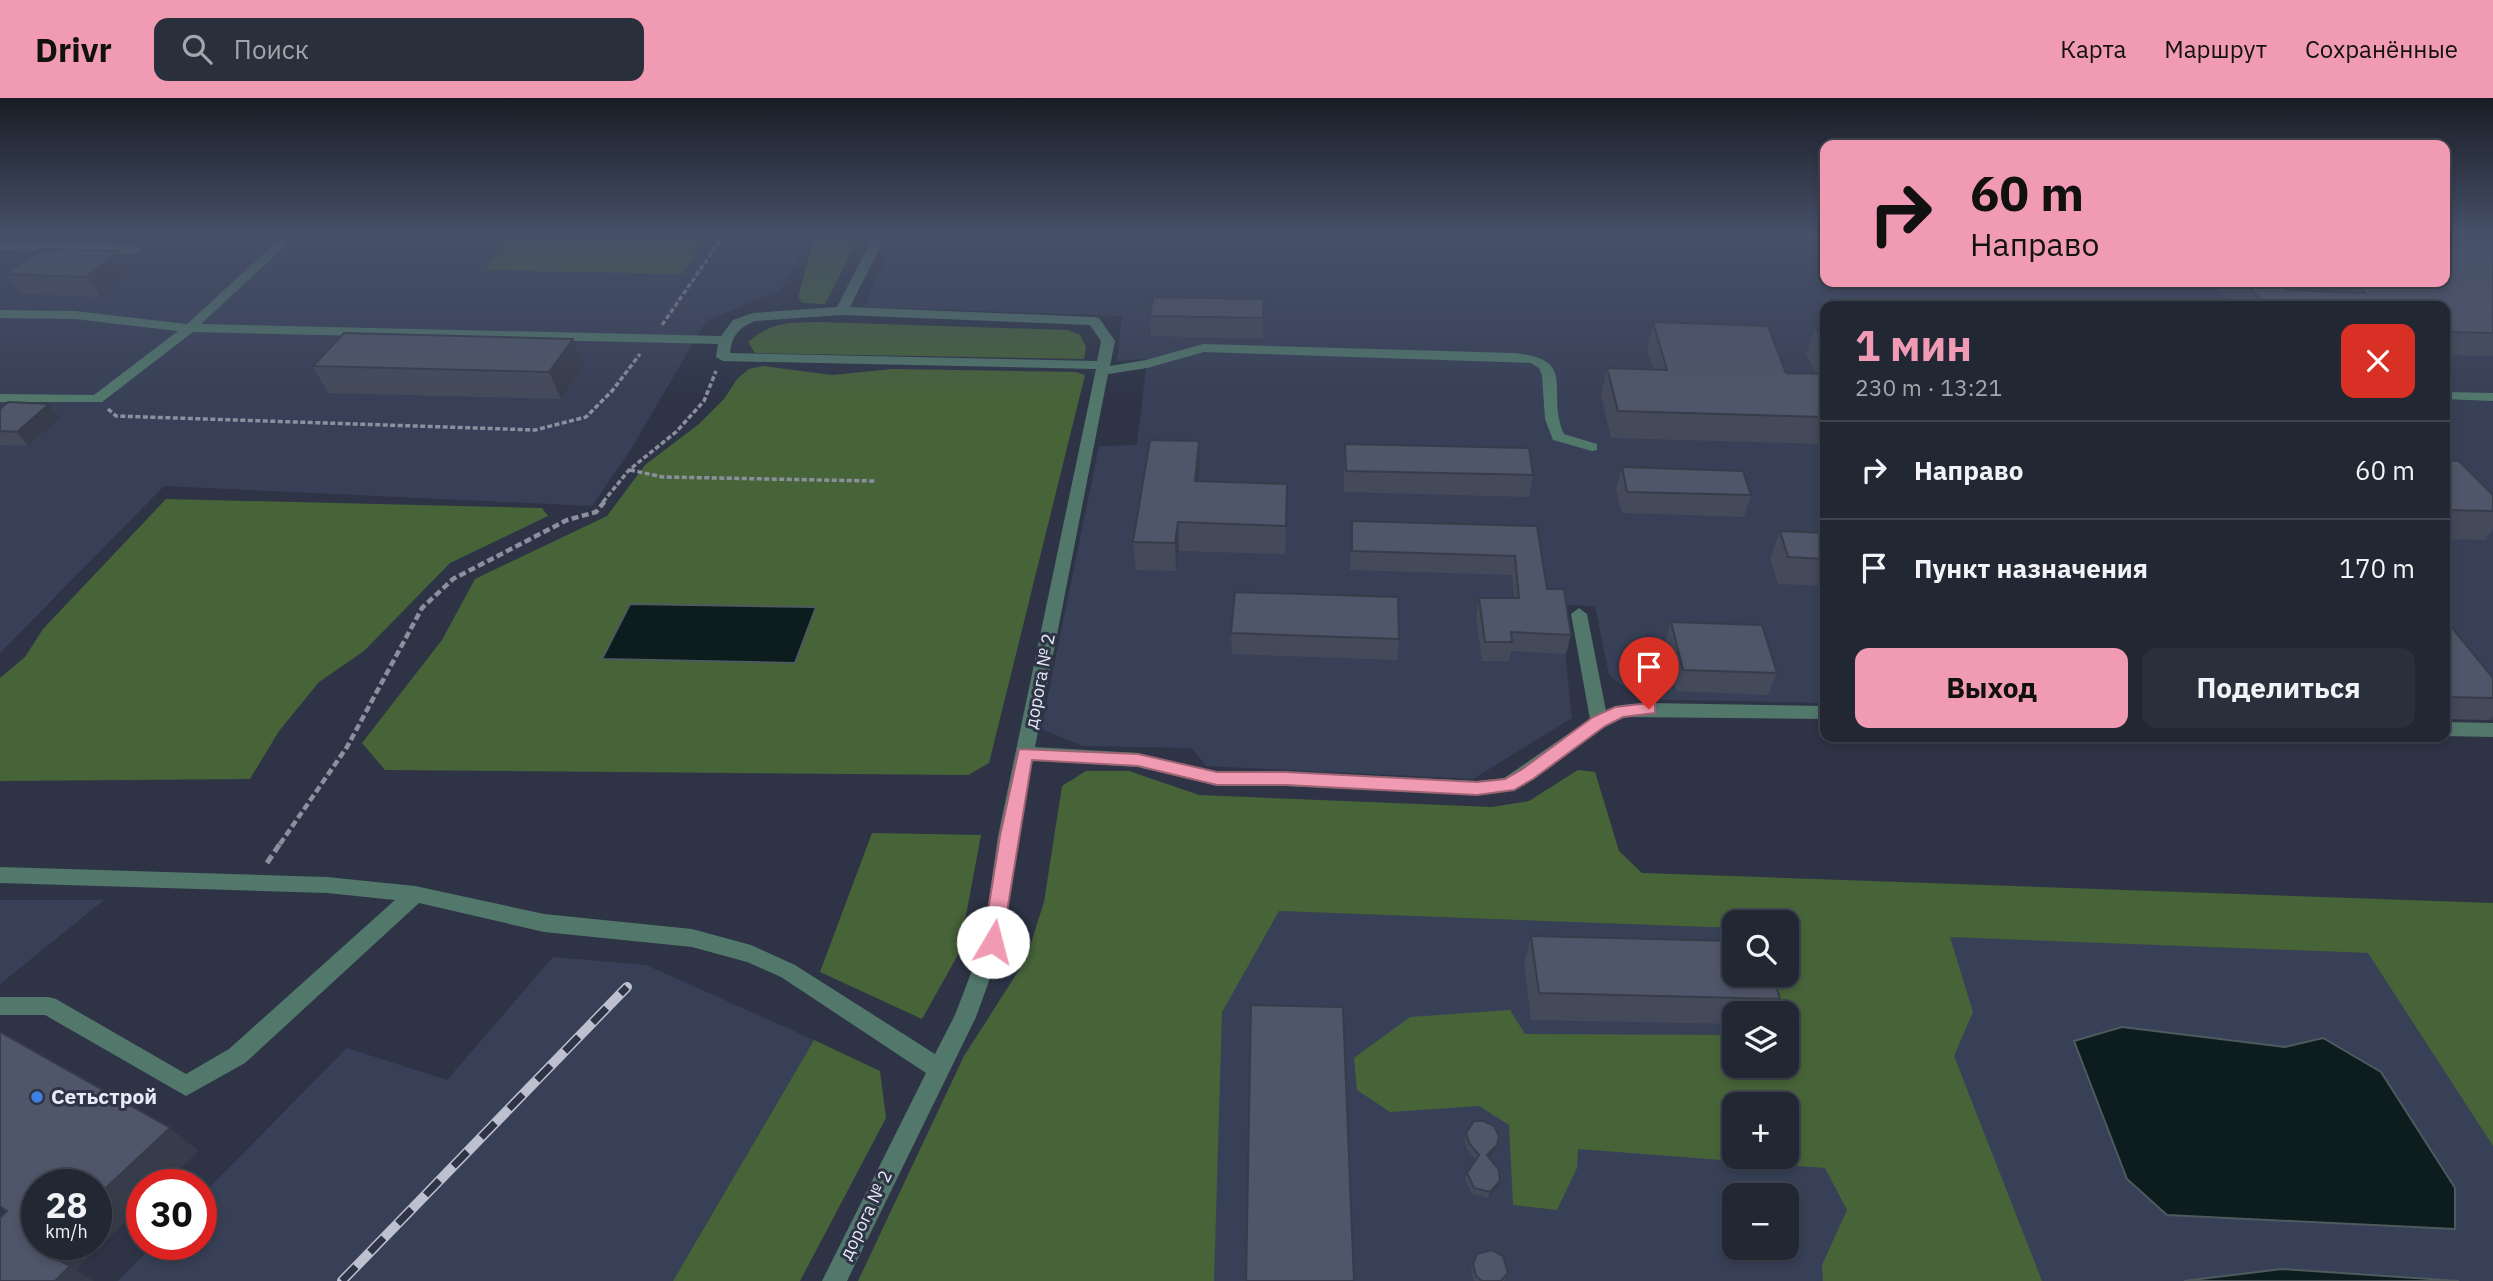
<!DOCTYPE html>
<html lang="ru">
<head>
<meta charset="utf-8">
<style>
	body { margin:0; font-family:"IBM Plex Sans",sans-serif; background:#2a2f3c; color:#f1f3f6; height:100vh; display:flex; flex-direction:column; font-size:26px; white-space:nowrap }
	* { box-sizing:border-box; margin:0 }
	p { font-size:23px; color:#a2a5ac }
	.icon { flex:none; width:38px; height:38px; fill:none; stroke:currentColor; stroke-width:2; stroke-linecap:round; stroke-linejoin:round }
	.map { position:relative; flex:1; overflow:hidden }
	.side { position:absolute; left:1820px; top:203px; width:630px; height:441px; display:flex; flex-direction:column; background:#222734; border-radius:14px; box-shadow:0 4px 10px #0003,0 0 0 2px #3f444f }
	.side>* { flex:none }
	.top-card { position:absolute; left:1820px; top:42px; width:630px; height:147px; border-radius:14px; box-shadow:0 4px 10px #0003,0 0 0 2px #3f444f; background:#f19ab3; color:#111; overflow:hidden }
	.buttons { position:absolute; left:1722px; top:812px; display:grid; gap:14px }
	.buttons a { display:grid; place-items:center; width:77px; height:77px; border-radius:14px; background:#222734; box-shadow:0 4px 10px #0003,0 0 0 2px #3f444f; font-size:35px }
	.speed { position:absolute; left:21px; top:1071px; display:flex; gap:14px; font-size:35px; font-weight:700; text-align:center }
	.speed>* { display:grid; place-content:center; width:91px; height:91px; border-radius:50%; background:#222734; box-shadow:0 4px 10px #0003,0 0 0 2px #3f444f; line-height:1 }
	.speed small { font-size:18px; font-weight:400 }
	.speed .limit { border:10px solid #d22; background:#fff; color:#111 }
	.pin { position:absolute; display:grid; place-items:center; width:60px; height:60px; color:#fff; margin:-72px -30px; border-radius:50% 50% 50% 0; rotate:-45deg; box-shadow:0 0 7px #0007 }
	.pin .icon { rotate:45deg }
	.me { position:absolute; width:77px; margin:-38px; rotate:8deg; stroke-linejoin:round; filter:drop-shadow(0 0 5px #0008) }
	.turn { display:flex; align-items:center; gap:24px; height:147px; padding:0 35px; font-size:32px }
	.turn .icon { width:91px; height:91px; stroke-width:2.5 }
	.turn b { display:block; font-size:49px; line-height:60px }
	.round { display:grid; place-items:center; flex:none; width:74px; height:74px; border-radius:14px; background:#2a2f3c }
	.summary { display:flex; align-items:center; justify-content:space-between; height:119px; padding:0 35px }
	h1 { font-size:42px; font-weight:700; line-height:52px; color:#f19ab3 }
	.primary-button { display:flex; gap:14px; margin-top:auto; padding:14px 35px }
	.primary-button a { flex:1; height:80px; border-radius:14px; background:#f19ab3; color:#111; font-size:28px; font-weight:700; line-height:80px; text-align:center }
	.primary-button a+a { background:#2a2f3c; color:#f1f3f6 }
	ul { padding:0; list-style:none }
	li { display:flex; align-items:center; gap:21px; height:98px; padding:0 35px; border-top:2px solid #3f444f }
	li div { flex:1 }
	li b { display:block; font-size:26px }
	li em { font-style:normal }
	header { display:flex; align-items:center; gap:42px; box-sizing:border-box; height:98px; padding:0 35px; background:#f19ab3; color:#111 }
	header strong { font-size:33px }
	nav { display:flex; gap:38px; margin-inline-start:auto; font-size:24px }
	.search { width:490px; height:63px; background:#2a2f3c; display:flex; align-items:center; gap:18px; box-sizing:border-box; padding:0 24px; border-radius:14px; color:#a2a5ac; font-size:26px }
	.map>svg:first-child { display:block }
	.built { fill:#384057; fill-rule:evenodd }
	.green { fill:#476439; fill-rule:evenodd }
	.water { fill:#0d1c1c; stroke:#4e5a5e; stroke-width:2 }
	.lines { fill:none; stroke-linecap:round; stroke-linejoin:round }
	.path-far2 { stroke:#8b909f; stroke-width:3.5; stroke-dasharray:5 2.5; stroke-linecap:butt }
	.path-far1 { stroke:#8b909f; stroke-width:4.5; stroke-dasharray:7 3.5; stroke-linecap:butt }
	.path { stroke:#8b909f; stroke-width:5; stroke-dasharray:9 4.5; stroke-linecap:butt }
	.minor { fill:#52786b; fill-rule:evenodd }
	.rail-casing { stroke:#bdc1cf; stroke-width:10 }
	.rail { stroke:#2e3446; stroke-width:7; stroke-dasharray:20; stroke-linecap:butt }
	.wall { fill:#444a5a }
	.shaded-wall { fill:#373c4a }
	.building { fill:#4f5669; stroke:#373c4a; stroke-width:2 }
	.route { fill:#f19ab3; stroke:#9d6474; stroke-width:2 }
	.shop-dot { fill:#3f7fe0; stroke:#2e3446; stroke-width:2.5 }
	.labels { text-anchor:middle; stroke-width:6; stroke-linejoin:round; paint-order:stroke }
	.street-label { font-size:18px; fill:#e7ebf7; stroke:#2e3446 }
	.near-poi-label { font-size:21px; font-weight:bold; fill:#e7ebf7; stroke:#2e3446; text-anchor:start }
</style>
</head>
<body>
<header>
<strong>Drivr</strong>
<div class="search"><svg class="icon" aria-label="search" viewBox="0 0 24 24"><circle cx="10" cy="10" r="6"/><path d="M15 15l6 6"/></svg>Поиск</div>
<nav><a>Карта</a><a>Маршрут</a><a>Сохранённые</a></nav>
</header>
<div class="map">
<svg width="2493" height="1183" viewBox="0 0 2493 1183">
	<rect width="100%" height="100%" fill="#2e3446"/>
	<path class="built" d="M0,137h811l-30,55 -75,31 -75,128 -39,57 -428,-20 -164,167z
		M939,137h886v47h620v-47h48v485l-48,-1v-413h-620v397l-185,-4 -31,-24 -14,-69 -35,-1 12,113 -99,61 -267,-13 -14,-18 -109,-2 -42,-17 58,-283 38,-1 10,-86 -30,2 5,-45 -258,-9 32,-70z
		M0,802h104l-104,84z
		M1044,804l690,26v47h53v-45l706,28v323h-1549zM1734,915h53v53h-53zM1734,1006h53v53h-53zM1734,1097h53v53h-53z
		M553,859l93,8 168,75 -141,241h-555l36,-37h47v-48l146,-148 100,32z"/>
	<path class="green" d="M510,137h197l-25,39 -197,-4z
		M818,137h42l-35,69 -22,-1 -5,-5 13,-50z
		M819,224l249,8 12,5 6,12 -2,12 -329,-6 -7,-11c25,-21 40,-19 71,-20z
		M763,268l69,9 61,-6 183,3 9,3 -96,388 -21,12 -583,-5 -23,-27 80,-103 33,-61 132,-63 38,-51 54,-41 25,-25 13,-20 12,-10z
		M166,401l376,9 6,8 -98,47 -86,88 -45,31 -40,49 -29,48 -250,2v-103l25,-21 18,-28z
		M1578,672l17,2 24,79 23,22 851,30v243l-125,-193 -418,-16 23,75 -19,44 88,225h-219l-1,-16 25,-55 -22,-42 -247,-19 -1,19 -20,42 -44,-5 -4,-80 -30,-19 -89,6 -33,-22 -3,-32 56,-41 100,-7 15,24 209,1v31h53v-53h-10l-10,-38h20v-53h-53v6l-455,-17 -57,101 -8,269h-356l106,-225 62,-97 18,-57 18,-116 24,-15h43l70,24 293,12 37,-6zM1734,1006h53v53h-53z
		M872,735l109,2 -22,118 -37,66 -102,-47z
		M814,942l66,31 6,47 -86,163h-127z"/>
	<path class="water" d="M630,506l186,3 -21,56 -193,-4z
		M2122,929l163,20 38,-9 58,34 74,116v41l-288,-14 -40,-36 -53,-138z
		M2282,1171l177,12h-275z"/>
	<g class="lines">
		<path class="path-far2" d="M662,227l62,-90
			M108,311l8,7 419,14 51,-13 26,-26 28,-37
			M630,372l33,7 212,4
			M603,404l26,-32 47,-38 28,-31 12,-30"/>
		<path class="path-far1" d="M280,746l67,-97 75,-139 31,-29 114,-59 29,-8 9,-11"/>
		<path class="path" d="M267,765l14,-21"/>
		<path class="minor" d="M284,137h13l-96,89 520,12 12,-16 20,-7 84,-6 37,-72h12l-36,72 244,10 5,1 16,23 -5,25 36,-6 57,-16 310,9c67,6 32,38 51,81l33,10v6l-5,1 -39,-11 -8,-21 -3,-44 -3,-7 -8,-5 -327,-11 -57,16 -39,6 -73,373 103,6 80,19h68l191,9 27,-3 86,-59 -19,-105 8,-6 8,6 19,97 15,-6 28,-2 176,3v13l-201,-2 -19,10 -90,63 -38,5 -191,-9h-68l-80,-19 -106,-7 -14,76 -15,106 -27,75 -129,264h-25l104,-208 -145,-96 -34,-15 -55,-15 -148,-15 -125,-29 -174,160 -59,33 -141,-81h-45v-18h48l8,2 130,75 43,-25 166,-149 -68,-7 -327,-10v-16l327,10 88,9 129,28 148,15 59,16 44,20 140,89 20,-39 28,-73 15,-106 98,-467 -373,-8 -7,-4 2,-13 -525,-12 -91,70h-102v-8l94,1 84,-64 -103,-12 -75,-1v-8l75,1 112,13zM842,217l248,10 11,16 -4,20 -367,-8c2,-17 9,-26 25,-32z
			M0,144l135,4 6,4 -6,4 -135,-4z
			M2448,294l45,1v8l-48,-2v-6z
			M2445,624l48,1v14l-48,-1z"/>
		<defs>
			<path id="rail" d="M342,1183l285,-294"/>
		</defs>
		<use href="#rail" class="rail-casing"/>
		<use href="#rail" class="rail"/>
	</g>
	<path class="wall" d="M2493,141v117l-48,-1v-49h-212l-21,-24h67l8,8 47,2 1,-3 -8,-7h118z
		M119,153l13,20 -32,26 -80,-3 -15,-20z
		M1264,201l-1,40 -112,-3 -1,-20z
		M1653,224l133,51 30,1 -10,-21 10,-26 9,20v97l-214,-6 -10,-43 6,-27 46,1 -6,-20z
		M313,268h271l-23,33 -233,-6z
		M49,306l11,14 -32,28 -28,-1v-36z
		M1199,343l1,28 -1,13 88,2 -2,70 -106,-3 -3,20 -40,-1 -3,-28z
		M1345,346l188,31 -4,22 -185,-5v-27z
		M2445,362l48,35v35l-8,10 -40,-1z
		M1622,369l129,28 -7,22 -122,-4 -6,-24z
		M1352,423l185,5 10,63 24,46 -5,19 -55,-3 -2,10h-27l-6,-44 3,-19h35l-2,-23 -162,-5z
		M1780,433l45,2v53l-47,-2 -8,-26z
		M2445,521l48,59v38l-4,4 -44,-1z
		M1671,524l106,51 -9,22 -92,-4 -11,-48z
		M1231,535l168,6 -2,21 -165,-6z
		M1531,838l249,63 -8,14h-38v11l-203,-4 -7,-57z
		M1466,1035l29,18 -6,7 11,23 -1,6 -11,11 -16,-4 -7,-15 2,-6 9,-13 -9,-11 -3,-10z
		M1477,1156l31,19 -4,8h-30l-3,-11z"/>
	<path class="shaded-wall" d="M119,153l13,20 -32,26 -14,-20z
		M573,241l11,27 -23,33 -12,-27z
		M49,306l11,14 -32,28 -11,-14z
		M1199,343l1,28 -4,40 -1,-28z
		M1178,424l1,29 -3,20 -1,-28z
		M170,1030l29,23 -36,34h-21v21l-66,64 18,11h-39l-15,-31 6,-6h50v-47z
		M1497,1047l-2,6 -10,11 2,-7z
		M1500,1083l-1,6 -11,11 2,-6z"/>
	<path class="building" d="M2445,137h43l5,4v94l-48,-1v-26h-179l-22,-24h35l8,8 78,3 -12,-11h92z
		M41,151l78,2 -33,26 -81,-3z
		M1153,199l111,2 -1,19 -113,-2z
		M1653,224l115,4 18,47 39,1v43l-207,-6 -11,-43 60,2z
		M1816,229h9v20z
		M344,235l229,6 -24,33 -236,-6z
		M8,304l41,2 -32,28 -17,-1v-22z
		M1150,342l49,1 -4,40 92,3 -1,42 -108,-4 -3,21 -42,-1z
		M1345,346l184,4 4,27 -187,-4z
		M2445,362l14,1 34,34v16l-48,-1z
		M1622,369l121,4 8,24 -124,-3z
		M1352,423l185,5 10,63h17l7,46 -60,-3 1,10h-27l-6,-44h40l-4,-42 -163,-5z
		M1780,433l45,2v26l-37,-2z
		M1235,494l163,5 1,42 -168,-6z
		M2445,521l48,59v20l-48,-1z
		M1671,524l91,3 15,48 -94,-3z
		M1531,838l203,5v34h39l7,24 -241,-6z
		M1251,907l92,2 11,274h-108z
		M0,934l170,96 -74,69v-12h-59v59h9l-6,6 30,16 -15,15h-55v-63l7,-7 -7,-5z
		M1474,1023h10l10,5 5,10 -2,9 -10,10 12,15 1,11 -10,11 -16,-4 -7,-15 12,-18 -10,-12 -3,-10z
		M1492,1152l11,6 5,17 -7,8h-19l-6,-5 -3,-12 4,-10z"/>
	<linearGradient id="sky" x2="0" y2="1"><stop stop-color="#191d26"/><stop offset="0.45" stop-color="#465068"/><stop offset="1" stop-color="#465068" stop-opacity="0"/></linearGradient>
	<rect width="2493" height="303" fill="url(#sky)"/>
	<path class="route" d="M1649,605l6,1v9l-32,4 -18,9 -72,53 -19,11 -37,5 -191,-10h-69l-79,-19 -106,-6 -30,182 -3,5h-13l-3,-5 17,-106 19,-87 119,5 79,18h69l191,10 28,-3 16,-9 72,-53 22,-10z"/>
	<circle class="shop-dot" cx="37" cy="999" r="7"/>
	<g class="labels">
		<g class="street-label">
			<text transform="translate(1040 583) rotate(-79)" y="6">дорога № 2</text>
			<text transform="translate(866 1117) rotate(-64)" y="6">дорога № 2</text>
		</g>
		<g class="near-poi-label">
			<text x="51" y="1006">Сетьстрой</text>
		</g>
	</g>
</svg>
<div class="buttons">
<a><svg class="icon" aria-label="search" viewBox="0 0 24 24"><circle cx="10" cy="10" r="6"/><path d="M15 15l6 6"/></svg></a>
<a><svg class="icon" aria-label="layers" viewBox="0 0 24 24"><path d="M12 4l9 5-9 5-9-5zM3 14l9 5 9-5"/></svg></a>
<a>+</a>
<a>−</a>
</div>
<div class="speed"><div>28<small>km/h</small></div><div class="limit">30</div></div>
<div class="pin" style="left:1649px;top:611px;background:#d93025"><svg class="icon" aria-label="arrive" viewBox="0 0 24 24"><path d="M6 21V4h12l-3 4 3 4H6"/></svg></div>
<svg class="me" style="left:993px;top:844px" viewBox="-20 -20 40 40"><circle r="19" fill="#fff"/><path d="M0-13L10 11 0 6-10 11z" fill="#f19ab3"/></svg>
<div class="top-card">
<div class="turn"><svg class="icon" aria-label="right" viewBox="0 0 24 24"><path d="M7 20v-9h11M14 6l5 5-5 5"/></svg><div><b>60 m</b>Направо</div></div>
</div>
<section class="side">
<div class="summary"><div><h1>1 мин</h1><p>230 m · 13:21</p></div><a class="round" style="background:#d93025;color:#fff"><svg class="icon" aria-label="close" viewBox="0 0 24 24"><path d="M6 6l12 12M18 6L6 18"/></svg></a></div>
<ul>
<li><svg class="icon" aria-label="right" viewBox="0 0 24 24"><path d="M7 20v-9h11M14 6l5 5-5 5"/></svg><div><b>Направо</b></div><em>60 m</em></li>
<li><svg class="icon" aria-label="arrive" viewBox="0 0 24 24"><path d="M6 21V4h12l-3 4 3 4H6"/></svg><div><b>Пункт назначения</b></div><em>170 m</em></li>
</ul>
<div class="primary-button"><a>Выход</a><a>Поделиться</a></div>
</section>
</div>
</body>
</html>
